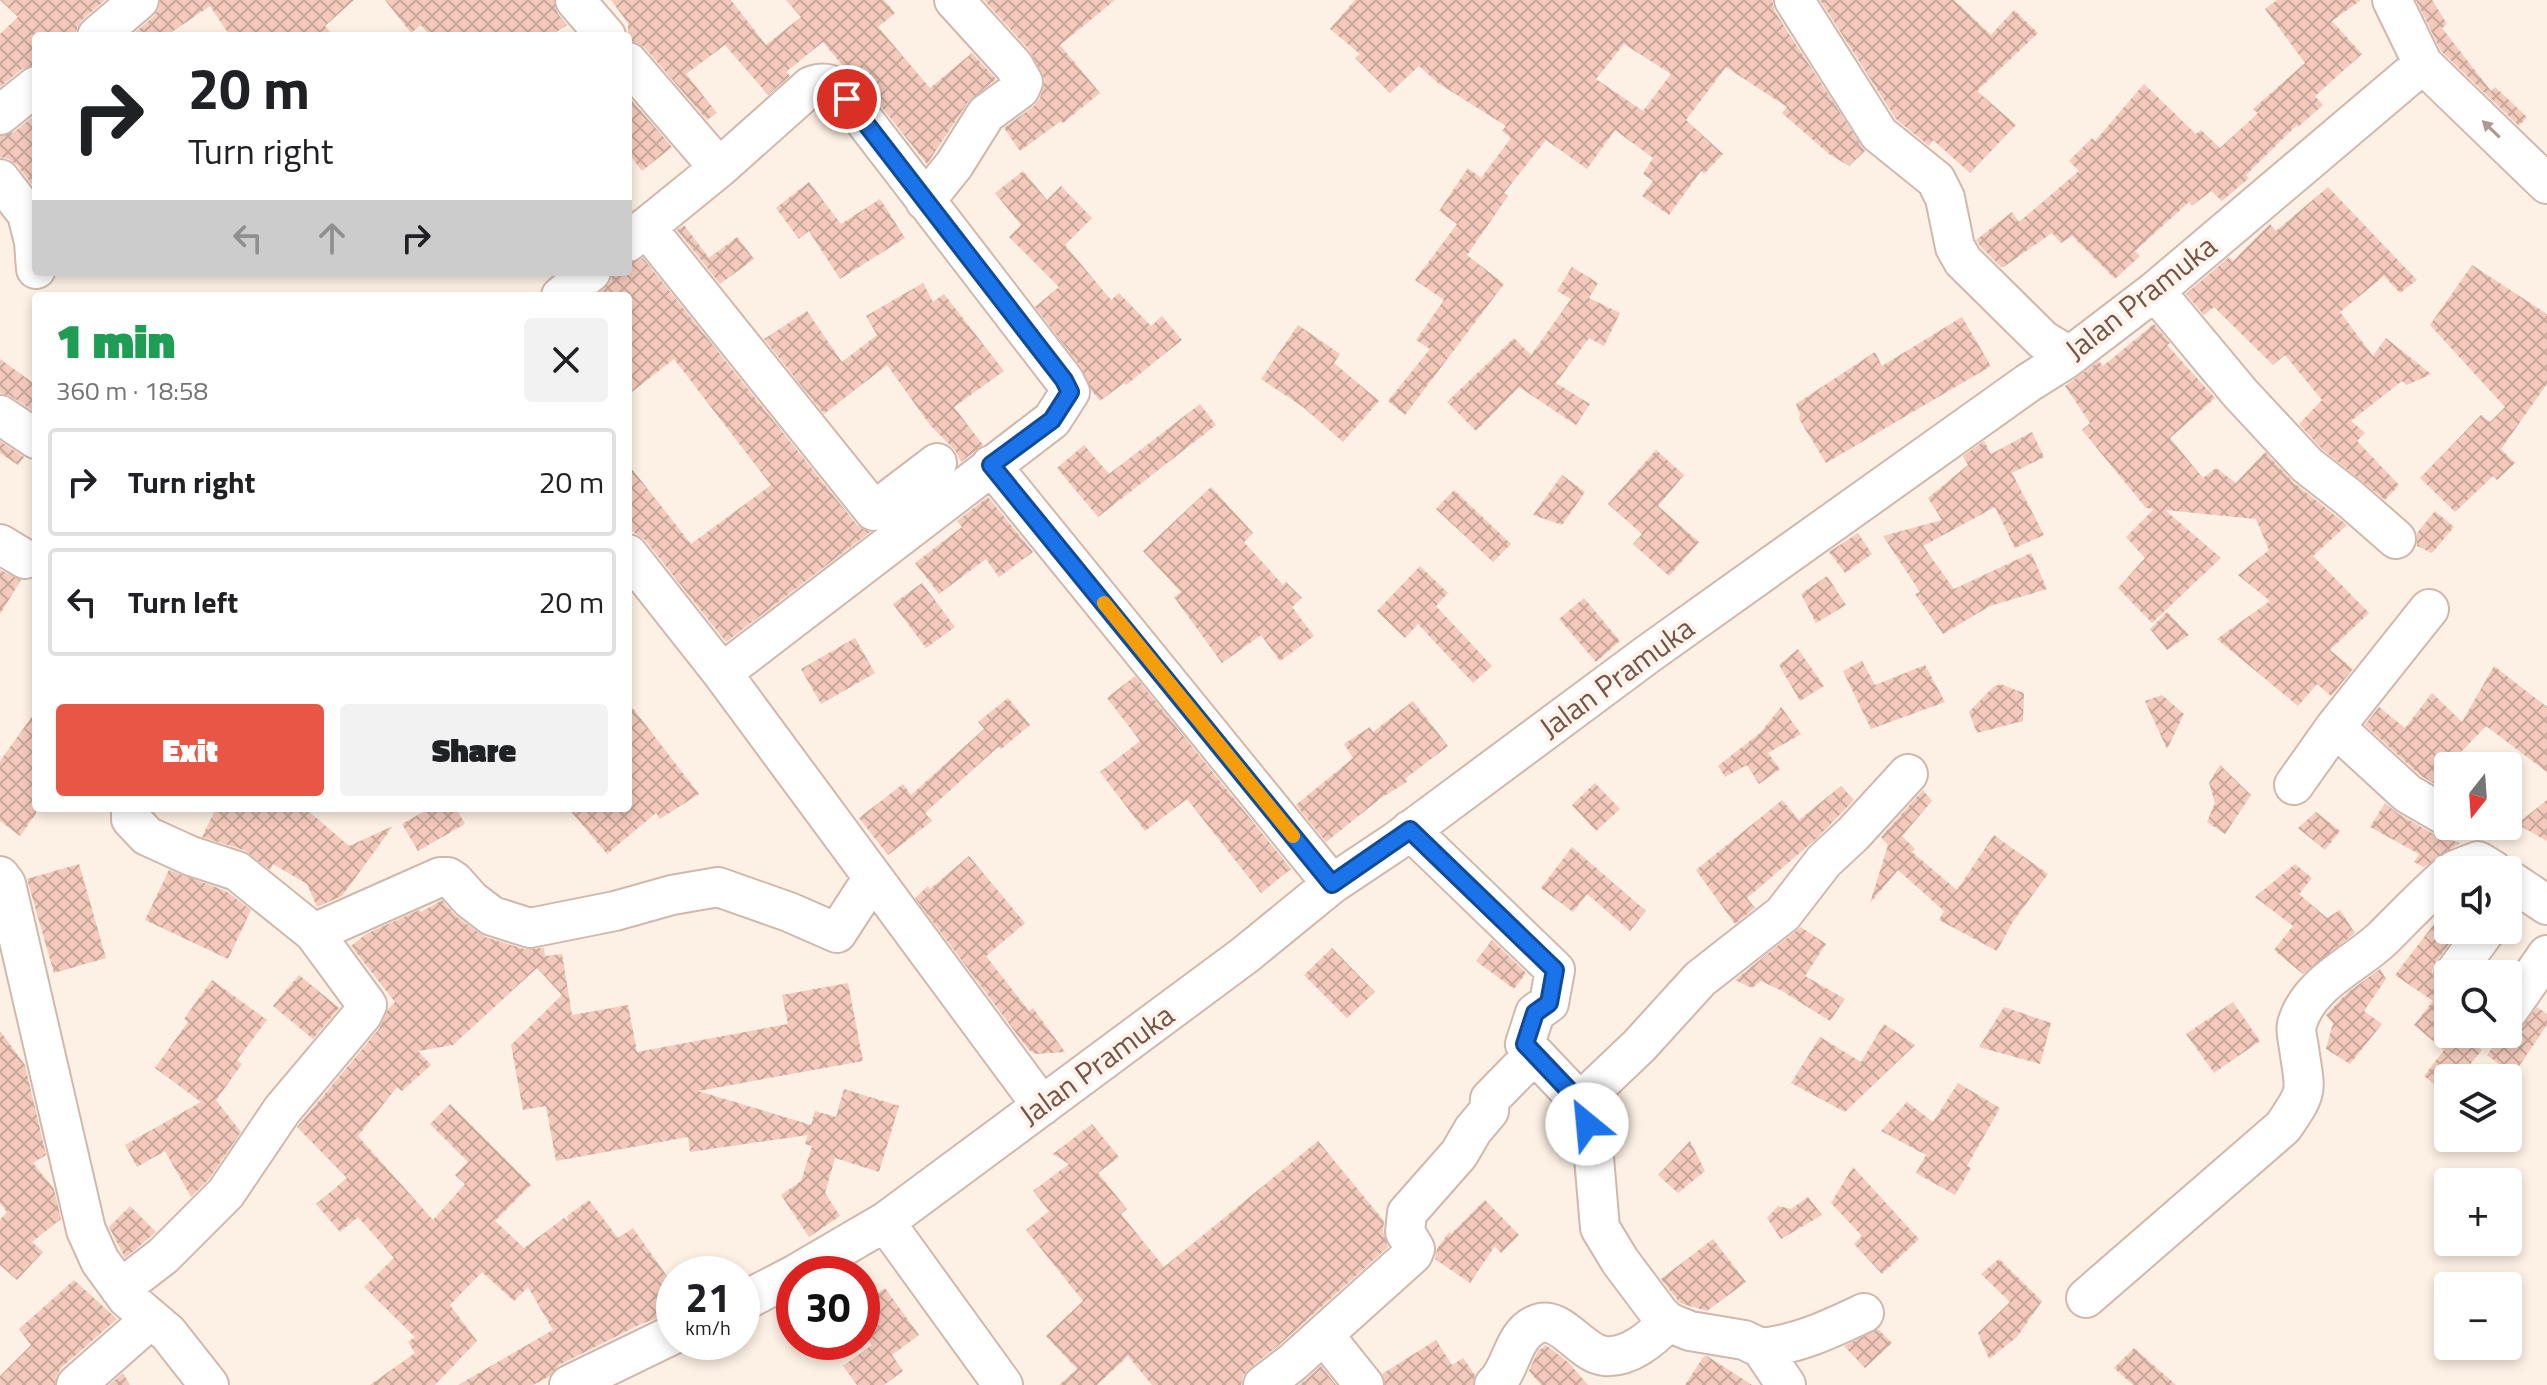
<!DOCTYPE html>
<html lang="en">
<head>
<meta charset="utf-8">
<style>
	body { margin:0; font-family:"Titillium Web",sans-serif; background:#f2f2f2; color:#202124; height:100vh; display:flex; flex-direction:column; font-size:30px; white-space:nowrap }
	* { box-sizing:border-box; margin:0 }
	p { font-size:26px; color:#757577 }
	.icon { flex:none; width:44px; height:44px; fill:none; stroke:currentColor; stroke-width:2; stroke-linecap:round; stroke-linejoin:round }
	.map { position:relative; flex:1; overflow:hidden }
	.sheet { position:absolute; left:32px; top:292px; width:600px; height:520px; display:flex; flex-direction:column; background:#fff; border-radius:8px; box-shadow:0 4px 12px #0003 }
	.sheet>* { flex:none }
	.top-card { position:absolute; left:32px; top:32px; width:600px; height:244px; border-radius:8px; box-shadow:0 4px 12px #0003; background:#fff; color:#202124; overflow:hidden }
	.needle { width:52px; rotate:197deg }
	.controls { position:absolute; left:2434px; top:752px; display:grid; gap:16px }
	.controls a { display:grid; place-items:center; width:88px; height:88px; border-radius:8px; background:#fff; box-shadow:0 4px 12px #0003; font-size:40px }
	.speed { position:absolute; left:656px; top:1256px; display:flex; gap:16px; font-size:40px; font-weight:700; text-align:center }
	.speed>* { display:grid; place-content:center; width:104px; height:104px; border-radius:50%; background:#fff; box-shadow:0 4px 12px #0003; line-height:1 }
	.speed small { font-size:20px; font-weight:400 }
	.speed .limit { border:12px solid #d22; background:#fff; color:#111 }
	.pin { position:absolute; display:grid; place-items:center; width:68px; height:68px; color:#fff; margin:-34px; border:4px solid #fff; border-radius:50%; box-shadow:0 2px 8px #0007 }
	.me { position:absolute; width:88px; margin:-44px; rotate:332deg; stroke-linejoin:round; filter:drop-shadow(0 0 6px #0008) }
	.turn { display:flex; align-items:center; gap:28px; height:168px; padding:0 24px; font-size:36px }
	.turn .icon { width:104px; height:104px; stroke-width:2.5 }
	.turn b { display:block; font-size:56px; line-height:68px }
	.lanes { display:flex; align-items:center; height:76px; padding:0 24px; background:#0003; justify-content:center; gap:40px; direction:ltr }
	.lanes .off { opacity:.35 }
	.round { display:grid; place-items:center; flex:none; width:84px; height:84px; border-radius:8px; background:#f2f2f2 }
	.headline { display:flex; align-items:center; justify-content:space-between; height:136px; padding:0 24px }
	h1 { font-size:48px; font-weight:800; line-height:60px; color:#1e9e55 }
	.primary-button { display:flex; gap:16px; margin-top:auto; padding:16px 24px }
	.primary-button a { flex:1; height:92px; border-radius:8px; background:#ea5645; color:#fff; font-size:32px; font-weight:800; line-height:92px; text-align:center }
	.primary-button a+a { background:#f2f2f2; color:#202124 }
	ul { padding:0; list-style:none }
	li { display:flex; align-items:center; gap:24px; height:108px; margin:0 16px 12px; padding:0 8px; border:4px solid #e0e0e0; border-radius:8px }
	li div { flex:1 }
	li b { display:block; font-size:30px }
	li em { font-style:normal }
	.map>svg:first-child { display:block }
	.building { fill:url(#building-cross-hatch); fill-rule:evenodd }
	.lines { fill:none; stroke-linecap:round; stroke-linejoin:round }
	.minor-casing { stroke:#d1b8ad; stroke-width:42 }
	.minor { stroke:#fff; stroke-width:38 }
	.oneway { fill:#ad9892 }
	.route-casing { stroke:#114b97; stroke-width:20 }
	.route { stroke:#1a73e8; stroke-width:14 }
	.slow { stroke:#f59e0b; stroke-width:14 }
	.labels { text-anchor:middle; stroke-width:8; stroke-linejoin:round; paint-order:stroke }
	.street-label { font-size:30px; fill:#765349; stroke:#fff4eb }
</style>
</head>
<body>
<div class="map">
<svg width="2547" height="1385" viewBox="0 0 2547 1385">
	<defs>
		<pattern id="building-cross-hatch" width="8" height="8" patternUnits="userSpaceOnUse" patternTransform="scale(2)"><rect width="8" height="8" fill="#f3cabb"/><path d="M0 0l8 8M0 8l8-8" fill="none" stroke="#c9a79a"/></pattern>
	</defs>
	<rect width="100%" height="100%" fill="#fdf0e4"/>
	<path class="building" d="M0,0h105l-23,20 -5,8 -1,8h-40v29l-14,4 -22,18v-53l18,-17z
		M160,0h194l-29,26 9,10h-104l-20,-30 -44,30h-35l23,-20 5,-8z
		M385,0h169l4,14 9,11 -17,11h-120l-9,-11 -10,8z
		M611,0h120l35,45 35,-28 -15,-17h98l11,13 -17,14 52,61 42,-35 24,26 -28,23 -41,62 -70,-88 -14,-10 -20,-24 -37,30 4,4 -22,19 -43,-50 -39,29 31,39 -10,7 -62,-72 -9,-6 -8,-1v-18z
		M984,0h131l-55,45 40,48 -37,30 -2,-2 -41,30 -16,-23 30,-22 6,-8 5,-18 -15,-29z
		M1355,0h417l3,12 90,139 -16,15 -20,-12 -47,-41 5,-6 -61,-40 -40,53 37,34 -19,20 -3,-3 -32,44 -27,-19 11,-15 -10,-7 10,-16 -38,-28 -28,39 -41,-29 -42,53 4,3 -41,59 37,29 -99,131 -17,-14 42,-52 -14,-9 28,-40 -29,-20 42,-56 -18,-13 29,-43 13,10 30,-40 -9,-7 4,-5 -68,-43 -19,-17 -29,27 -35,-35 5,-4 -30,-25zM1624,44l47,30 -28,37 -47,-32z
		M1820,0h134l37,35 23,-25 24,23 -61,58 39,34 -46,48 -37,-33 -4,6 -33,-27z
		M2277,0h84l-29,21 30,33 -47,42 8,9 -25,22 -1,-2 -51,50 3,3 -27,23 -11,-10 -19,15 -3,-4 -54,49 5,5 -25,23 -43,-43 -11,7 -9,-10 -50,35 -21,-21 -5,-7 36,-28 7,10 60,-51 -10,-10 23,-23 3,3 49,-57 52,50 5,-4 19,18 38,-35 -5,-4 52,-46 -40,-54z
		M2416,0h16l15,24 -5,4 49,63 4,-4 32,30 -8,9 -78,-75z
		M628,96l44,51 -30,24 -14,-18z
		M36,114v76l-19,-25 -8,-6 -9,-2v-21l14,-4z
		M1023,171l24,29 14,-14 31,32 -27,27 46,55 8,-7 32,33 11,-10 20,24 -56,45 -2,-2 -24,18 -8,-10 -11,-24 -46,-60 24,-20 -50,-50 12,-12 -26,-32z
		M809,182l32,42 39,-25 25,39 -65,41 -31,-48 -10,8 -23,-31z
		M2328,187l89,93 -17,13 -16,-17 -44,36 33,44 13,-18 45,36 -24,11 -5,-4 -51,40 14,12 -8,8 42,44 -14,15 -63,-51 -23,-25 23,-24 -37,-45 -12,10 -59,-58 -10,8 -18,-21 43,-37 4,4 37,-37 6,7z
		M684,225l25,33 28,-21 17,22 -34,25 -43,-54z
		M643,258l214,267 13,7 -144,110 -81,-102 -17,-12v-64l63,80 80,-59 -97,-126 -46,36v-99h-32l15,-15 1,-9h16v-9z
		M2472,265l75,49v70l-46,65 14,14 -18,17 -4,-4 -38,36 -35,-34 61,-63 9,7 15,-15 -75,-82z
		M1572,267l26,16 -9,15 31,15 -16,33 -15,-8 -33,45 34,21 -14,21 -57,-38 -43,44 -29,-29 67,-64 17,17 40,-56 -14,-8z
		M923,283l10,19 11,-8 60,77 -50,36 29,38 -22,17 -6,-12 -25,-25 -43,-60 -63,49 -60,-75 43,-28 35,51 35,-27 -11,-19z
		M1962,317l29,49 -165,97 -27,-44 1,-5 -4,-10 79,-52 7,14z
		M2154,324l16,19 -3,2 48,53 -45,40 33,40 13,-10 20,15 29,-31 28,30 54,43 -34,31 56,57 -39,37 23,19 -22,27 -14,-12 -19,22 -81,-67 53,-38 -32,-26 31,-25 -13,-31 -91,-9 56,48 -69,65 -34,-35 27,-30 -19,-21 28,-28 -8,-1 -64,-78 8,-7 -25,-37 34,-25 4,5z
		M1298,325l42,29 -6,9 45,38 -36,41 -40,-35 -42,-28z
		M0,359l36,26v28l-24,-16 -12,-4z
		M1200,404l16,21 -118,92 -41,-49 27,-23 25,29z
		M2032,432l12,25 -32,16 32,62 -29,13 -20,-41 -72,39 31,43 77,-36 16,36 -57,17 -47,28 -28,-40 5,-2 -37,-56 59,-16 -14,-22 40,-33 -5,-9 21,-15 7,13z
		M0,441l24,16 -6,8 -18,-12z
		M1656,450l28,25 -26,31 41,36 -30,34 -36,-32 9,-10 -34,-30z
		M1562,475l23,17 -23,33 -29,-10z
		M1211,487l42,46 -9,9 39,43 3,-3 16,16 -10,9 22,29 -34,25 -19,-26 -39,28 -48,-66 7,-5 -38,-41z
		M1454,490l57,54 -18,18 -57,-53z
		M988,497l45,55 -34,25 -13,-18 -47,35 -24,-31 47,-36 -5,-6z
		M2435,511l19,16 -22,26 -15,-7v-13z
		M1858,533l14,21 -27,19 -16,-21z
		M1420,566l28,27 -12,13 56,60 -19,17 -55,-59 -13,14 -28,-27z
		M0,570l21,10 -21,34z
		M1827,576l19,29 -30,18 -15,-29z
		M922,583l33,44 -29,21 -33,-44z
		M1584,598l36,43 -24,21 -37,-43z
		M2167,612l22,23 -22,15 -17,-21z
		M855,638l20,35 -54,31 -20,-35z
		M1798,649l26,37 -24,15 -21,-36z
		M1862,661l13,24 50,-20 20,37 -74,27 -28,-58z
		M2494,666l53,41v65l-61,-46 -25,26 8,14h-21l-1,25 -26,-15 -56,-51 14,-18 26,21 27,-35 30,29z
		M1135,676l156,193 -30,24 -74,-94 -42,32 -45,-59 40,-31 -33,-43z
		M2000,684l24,9 -1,28 -46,12 -8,-21 24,-25z
		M2162,695l22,19 -17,35 -22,-48z
		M1008,698l22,27 -29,24 -3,-2 -73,66 7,8 -44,34 -29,-37 44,-34 8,11 73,-66 -6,-7z
		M1413,701l35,45 -43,33 2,3 -26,16 -55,44 -30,-37 57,-47 -9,-14 26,-17 3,5z
		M628,702l71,92 -39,25 -4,-6 -49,41 -39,-46h60z
		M1781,707l20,27 -33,19 12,16 -21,15 -12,-19 -22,12 -7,-11 42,-33z
		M36,711v103l-16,22 -20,-15v-60z
		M2220,765l31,30 -26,39 -18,-12 8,-19 -6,-20z
		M1595,783l25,26 -24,22 -24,-26z
		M1841,786l13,14 -38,39 -69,59 8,10 -20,16 -39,-54 86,-70 17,20z
		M1923,790l9,11 -30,35 13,13 -3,3 45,38 37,-55 54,39 -36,49 -15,28 -58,-31 5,-9 -46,-41 -28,33 18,-58 -7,-8z
		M2547,800v41l-30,-17z
		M2385,803l12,10 40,23 23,7 -36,24 -10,-5 5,-8 -49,-27z
		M216,808h89l44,38 44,-20 -51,70 -25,11 -10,-23 -34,-20 -3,6 -26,-20 -42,-13z
		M430,808h26l9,16 -47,27 -16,-27z
		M2316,812l24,19 -15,19 -27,-22z
		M1572,847l74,64 -16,20 -43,-37 -14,18 -32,-24z
		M969,856l56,67 -39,33 43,55 4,-3 32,44 -30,2 -7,-5 -113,-151 13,-12 2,3z
		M79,864l27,94 -52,15 -27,-94z
		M2295,864l17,14 -13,16 28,24 13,-8 15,23 -52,41 -29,-24 19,-24 -38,-29z
		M169,870l57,21 25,19 -23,49 -83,-39z
		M442,900l15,17 28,20 39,12 20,-1 1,8 17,-2 10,61 56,-10 9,47 151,-28 -6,-29 66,-12 15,78 -165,30 113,34 4,-14 21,6 8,-28 55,17 -20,66 -44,-14 -10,35 15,23 -31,21 -28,-42 20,-14 11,-35 -7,-2 3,-9 -118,17 -2,-15 -132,24 -10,-55 -23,4 -12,-65 51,-50 -25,-27 -84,77 -35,6 13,14 -29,26 -5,-4 -39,49 75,84 32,-36 -10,-9 13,-13 -38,-38 20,-20 81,81 -36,36 29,27 40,-30 4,4 -1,-6 22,-16 29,38 15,-10 41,58v26l-33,12 -82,41 -9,11 -17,9h-75l95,-55 -25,-43 -14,14 -32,-29 -32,33 27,36 -42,44h-65l45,-32 -7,-11 7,-5 -51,-50 30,-29 -36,-41 -18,15 -24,-28 31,-26 -50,-51 82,-98 9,-20 7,-7 -44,-56 15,-12 53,-24 2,2z
		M2448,906v24h11l-23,32 -4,9 2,11 6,9 8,4v39h13l21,16 -23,28h-11l-2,16 -22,-18 20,-26 -30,-25 19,-24 -38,-26z
		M1801,927l25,17 -21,32 40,23 -15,22 -48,-30 -21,-10 -9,7 -17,-8z
		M1492,940l34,33 -12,16 -38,-28z
		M1332,948l43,44 -28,26 -43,-43z
		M2380,969l6,10 -22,32 18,13 -32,40 -24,-15 7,-26 -7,-8 21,-22z
		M299,975l40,33 -26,31 -40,-33z
		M212,980l55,40 -30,40 5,4 -26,36 25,32 -32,47 -18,18 -26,-46 -28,16 -12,-22 76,-43 -46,-34 33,-46 -4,-3z
		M2233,1002l27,39 -46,32 -28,-39z
		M2004,1007l47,16 -11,41 -61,-17z
		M2537,1007l10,7v11l-34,50 -26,-20 15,-21 16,-4z
		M1884,1024l31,21 -70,67 -54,-29 29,-46 41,25z
		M0,1031l25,34 21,90 -13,8 21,26 7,30 -29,23 11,10 -26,28 -17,-15v-45l7,-8 -7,-9z
		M1958,1083l42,25 -33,58 4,2 -16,27 -39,-22 10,-18 -45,-24 26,-29 26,20z
		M1092,1124l27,33 -21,16 29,36 -6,5 43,53 154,-126 66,80 -1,10 5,16 -109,98 -29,23 -7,8 -2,9h-89l-24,-29 -31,29h-38l18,-16 -31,-33 37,-35 -57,-71 23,-19 -16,-20 36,-27 -16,-10z
		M1690,1141l15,30 -27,22 -20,-18z
		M1853,1167l66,72 -37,35 -28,-30 8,-8 -31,-33z
		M1808,1197l14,18 -41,24 -14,-21 11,-12 13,3z
		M1485,1200l34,35 -18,18 -6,-7 -25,37 -35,-24 2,-10 12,-17 2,2z
		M130,1206l26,26 -31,26 -16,-31z
		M1713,1239l33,43 -39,29 -27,-8 -19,-24z
		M1999,1259l43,42 -25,36 -28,22 -11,-26 32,-31 -29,-28z
		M74,1280l43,39 -56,49 -5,9 -1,8h-55v-9l31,-31 -12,-16z
		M885,1288l34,47 -27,20 11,16 -19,14h-27l-14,-19 29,-21 -10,-14v-27z
		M1878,1329l14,14 -27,25 -21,-22z
		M1436,1340l16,25 11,-7 12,17 -2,10h-88l-3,-11z
		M1546,1345l22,17 20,23h-47l-12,-14 9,-20z
		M2134,1348l42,37h-43l-19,-17z
		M1704,1356h3l45,29h-67z
		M1321,1366l15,19h-37l9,-7z
		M123,1373l7,12h-21z"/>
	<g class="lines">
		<defs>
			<path id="minor" d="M575,0l31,36
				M1794,0l85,134 57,46 9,18 10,49 8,14 80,79 26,16
				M2392,0l31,64 124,120
				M97,36l42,-36
				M628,62l91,106
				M0,115l36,-29
				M0,179l27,35 7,28 2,27
				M925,201l29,-36 32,-51 34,-25 3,-7 -9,-16 -60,-66
				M646,227l228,284 63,-48
				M628,242l91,-74 92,-82c12,-4 18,-3 29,3l224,291 6,12 -18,28 -330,253
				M2155,291l85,102 67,72 41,32 48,42
				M561,296l30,-24
				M0,415l36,24
				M991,465l341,419
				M0,544l25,15
				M628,554l94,119 320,433
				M2335,727l94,-118
				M2294,785l41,-58 73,67 40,23
				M1410,830l145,140 -6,33 -14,10 -10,31 55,58
				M2455,870l23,-9 15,9
				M0,876l6,8 80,346 14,31 27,37 41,35 41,52
				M2508,879l39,26
				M314,933l126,-56h8l6,4 17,19 21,16 38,12 85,-17 57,-16 46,-8 71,25 48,21 35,-54
				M2454,974l32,-44
				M2508,1011l39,-56
				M885,1222l118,163
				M796,1274l89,-52 360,-267 87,-71 63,-42 253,-188 380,-271 38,-24 89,-68 268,-227
				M120,1289l43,-33 63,-63 56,-83 80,-95 5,-10 -53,-72 -77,-62 -46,-15 -44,-20 -16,-17v-11
				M2086,1298l197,-171c27,-39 22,-35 16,-79 -1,-8 -4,-17 -2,-24 12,-41 56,-58 85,-85 22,-22 43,-44 66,-64
				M742,1302l52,-27
				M1324,1335l40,50
				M1761,1348c38,-4 69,-19 103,-35
				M76,1385l75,-66
				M569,1385l105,-51
				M1263,1385l30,-23 120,-108 2,-5 -10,-17 2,-19 52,-59 14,-24 16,-19 1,-12 44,-45
				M1494,1385c18,-16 18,-49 41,-60 25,-13 45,29 70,31 25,2 47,-18 63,-34
				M1786,1385l-25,-37 -17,-8 -54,-9 -22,-9 -9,-9 -39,-52 -20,-33 -7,-82 -13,-44 59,-56 61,-67 83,-65 41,-53 29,-27 55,-60"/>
		</defs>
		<use href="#minor" class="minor-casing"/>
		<use href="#minor" class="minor"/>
	</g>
	<defs><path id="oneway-solid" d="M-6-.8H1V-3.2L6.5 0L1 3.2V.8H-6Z" transform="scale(2)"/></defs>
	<use class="oneway" href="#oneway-solid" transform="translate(2491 129) rotate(-136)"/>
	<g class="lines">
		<defs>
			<path id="route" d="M847,99l217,281 6,12 -18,28 -61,45 341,419 78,-54 145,140 -6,33 -14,10 -10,31 55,58 7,22"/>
		</defs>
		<use href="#route" class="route-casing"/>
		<use href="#route" class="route"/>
		<path class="slow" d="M1104,603l189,233"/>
	</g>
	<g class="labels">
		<g class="street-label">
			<text transform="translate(2141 298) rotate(-38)" y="10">Jalan Pramuka</text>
			<text transform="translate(1617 678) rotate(-36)" y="10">Jalan Pramuka</text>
			<text transform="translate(1097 1065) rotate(-36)" y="10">Jalan Pramuka</text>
		</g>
	</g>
</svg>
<div class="controls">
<a><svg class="needle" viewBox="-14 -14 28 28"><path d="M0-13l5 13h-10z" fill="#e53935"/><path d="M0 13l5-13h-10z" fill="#757577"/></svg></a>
<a><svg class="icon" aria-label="sound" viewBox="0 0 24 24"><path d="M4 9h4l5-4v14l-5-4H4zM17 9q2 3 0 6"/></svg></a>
<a><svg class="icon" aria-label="search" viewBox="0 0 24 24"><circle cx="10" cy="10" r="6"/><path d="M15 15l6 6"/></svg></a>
<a><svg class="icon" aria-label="layers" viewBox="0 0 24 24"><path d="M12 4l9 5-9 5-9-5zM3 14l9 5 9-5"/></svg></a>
<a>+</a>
<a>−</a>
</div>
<div class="speed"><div>21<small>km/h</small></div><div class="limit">30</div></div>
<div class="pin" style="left:847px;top:99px;background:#d93025"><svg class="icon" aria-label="arrive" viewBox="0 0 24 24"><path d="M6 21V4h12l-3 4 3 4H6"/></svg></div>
<svg class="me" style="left:1587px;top:1124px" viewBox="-20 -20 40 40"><circle r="19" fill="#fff"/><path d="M0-13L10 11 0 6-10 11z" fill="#1a73e8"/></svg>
<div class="top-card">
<div class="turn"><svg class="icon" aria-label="right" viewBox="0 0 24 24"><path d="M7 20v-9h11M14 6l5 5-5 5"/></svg><div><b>20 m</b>Turn right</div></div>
<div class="lanes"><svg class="icon off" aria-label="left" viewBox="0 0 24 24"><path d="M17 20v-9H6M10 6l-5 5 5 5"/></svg><svg class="icon off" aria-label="ahead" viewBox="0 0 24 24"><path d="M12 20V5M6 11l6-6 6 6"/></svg><svg class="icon" aria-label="right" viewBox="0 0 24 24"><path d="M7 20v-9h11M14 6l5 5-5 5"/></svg></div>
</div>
<section class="sheet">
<div class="headline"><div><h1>1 min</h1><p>360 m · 18:58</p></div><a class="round"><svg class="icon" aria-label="close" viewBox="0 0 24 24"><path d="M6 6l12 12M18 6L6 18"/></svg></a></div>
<ul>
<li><svg class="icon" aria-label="right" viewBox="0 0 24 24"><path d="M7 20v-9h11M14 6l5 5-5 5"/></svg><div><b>Turn right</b></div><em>20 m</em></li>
<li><svg class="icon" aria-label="left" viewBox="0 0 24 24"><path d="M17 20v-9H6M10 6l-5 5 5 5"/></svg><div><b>Turn left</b></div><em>20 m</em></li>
</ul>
<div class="primary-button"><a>Exit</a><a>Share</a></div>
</section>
</div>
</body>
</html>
